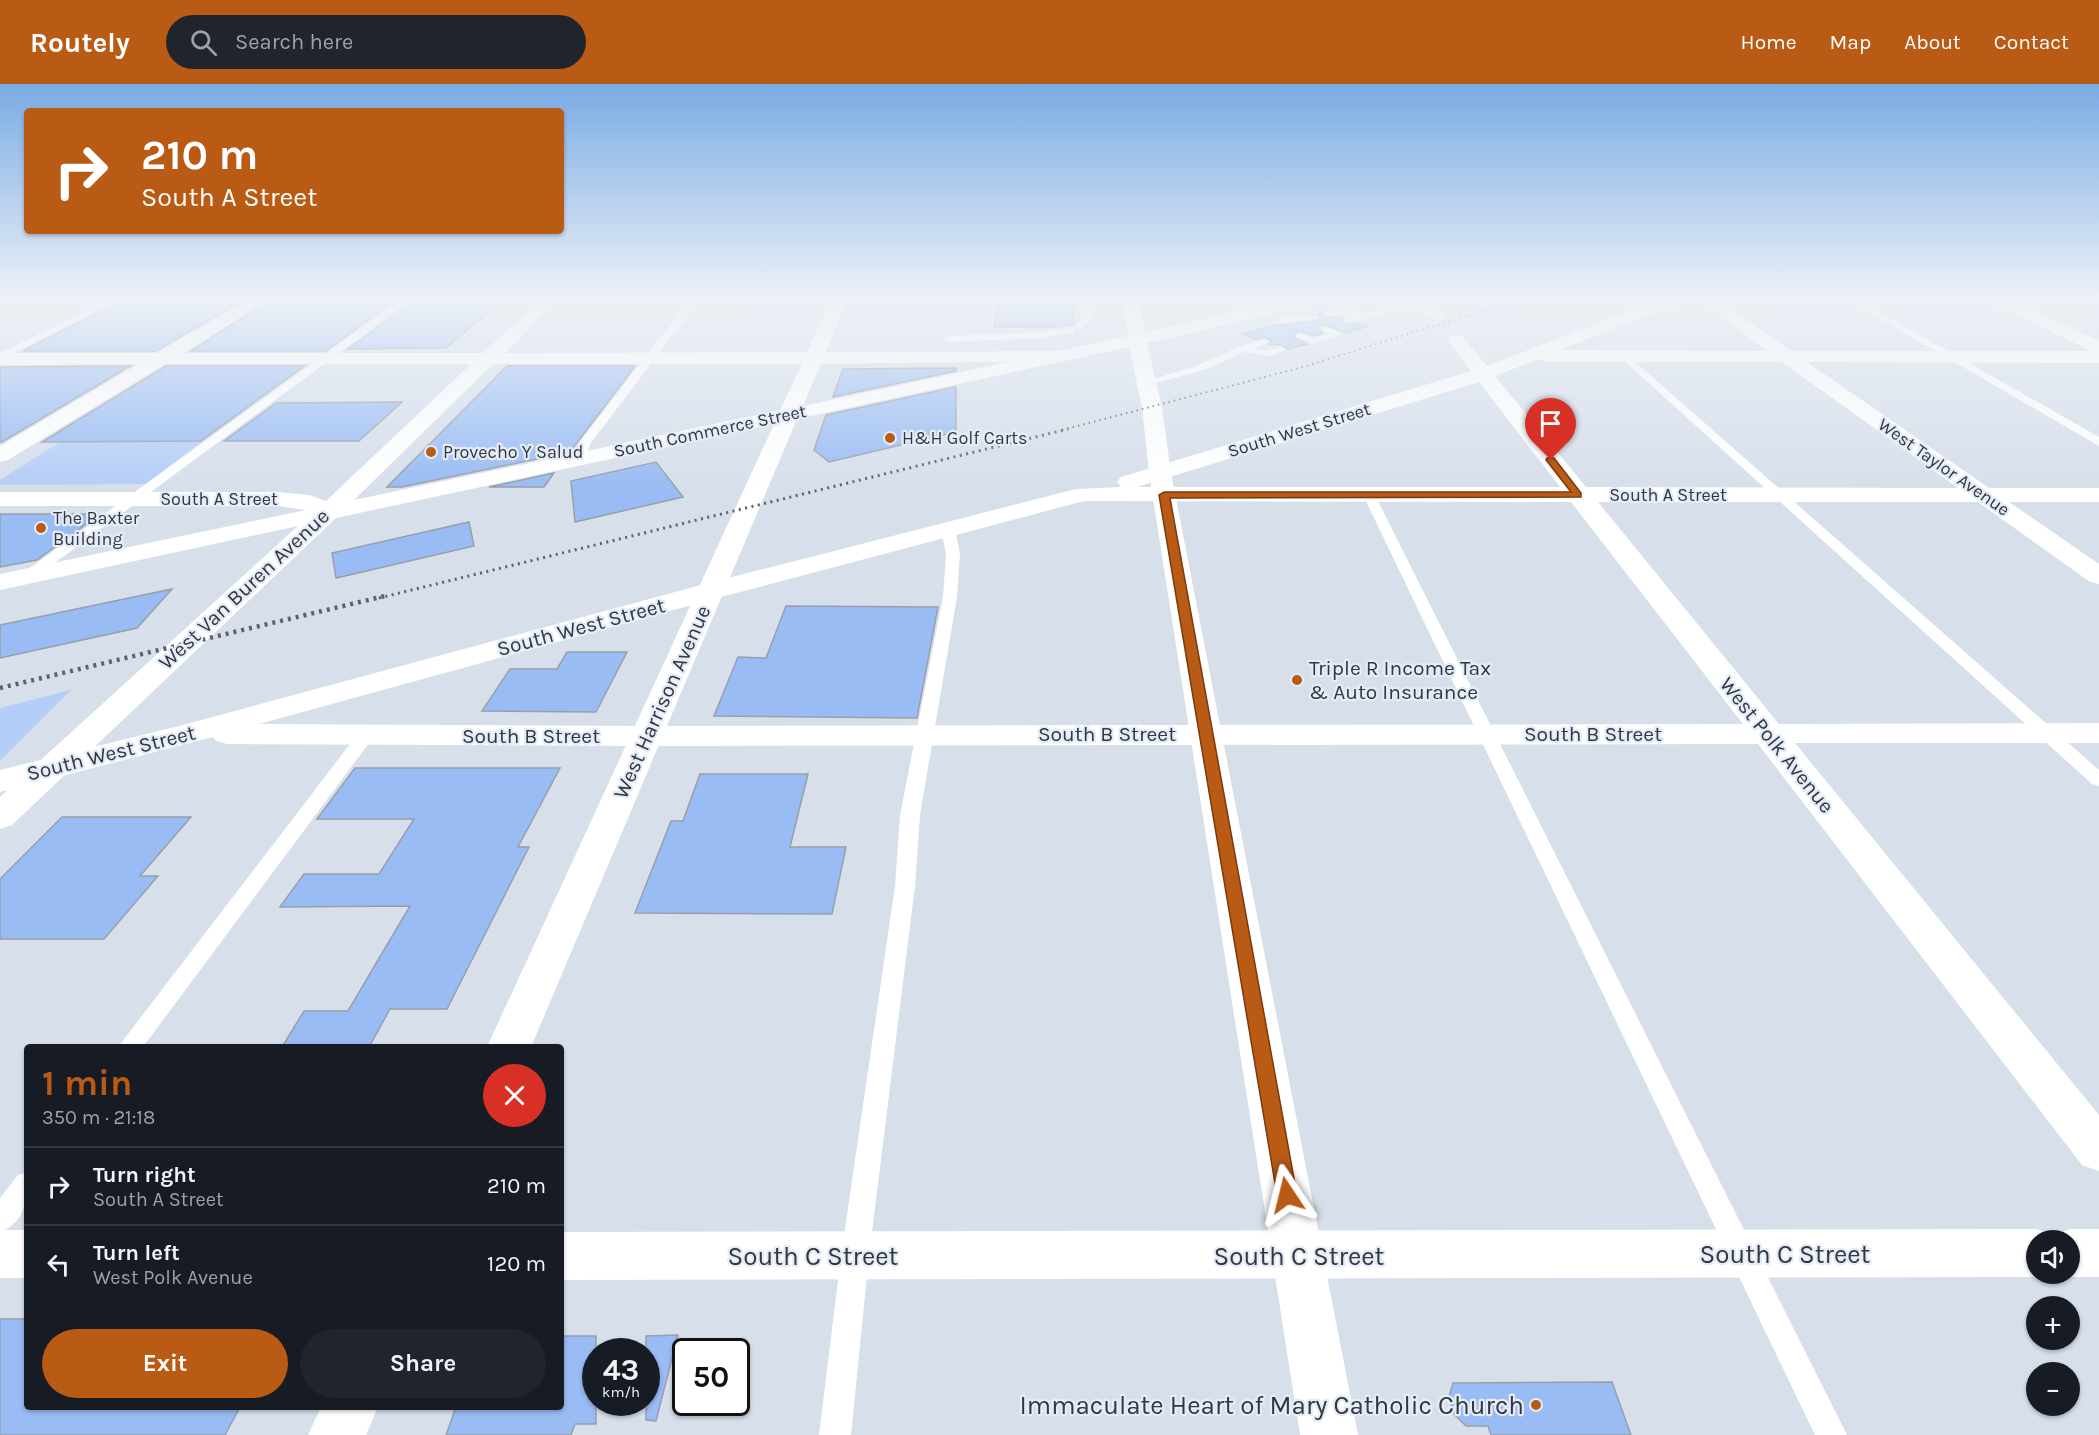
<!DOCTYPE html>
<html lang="en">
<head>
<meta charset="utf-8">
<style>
	body { margin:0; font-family:Karla,sans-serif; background:#20242c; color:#f1f3f6; height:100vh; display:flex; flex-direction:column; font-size:22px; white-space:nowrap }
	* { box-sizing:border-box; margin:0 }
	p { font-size:20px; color:#9ea1a6 }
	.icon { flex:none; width:33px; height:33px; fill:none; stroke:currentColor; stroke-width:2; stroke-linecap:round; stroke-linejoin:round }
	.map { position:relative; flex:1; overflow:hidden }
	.sheet { position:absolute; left:24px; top:960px; width:540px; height:366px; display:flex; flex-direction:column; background:#171b24; border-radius:6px; box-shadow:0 2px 4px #0004 }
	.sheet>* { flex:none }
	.hud { position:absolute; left:24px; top:24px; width:540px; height:126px; border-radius:6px; box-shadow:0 2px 4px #0004; background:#b95a15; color:#fff; overflow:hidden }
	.tools { position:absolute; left:2026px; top:1146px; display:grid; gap:12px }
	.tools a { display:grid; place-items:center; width:54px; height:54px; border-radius:50%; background:#171b24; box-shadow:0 2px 4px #0004; font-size:30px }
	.speed { position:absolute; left:582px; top:1254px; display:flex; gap:12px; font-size:30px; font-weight:700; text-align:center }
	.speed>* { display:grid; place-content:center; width:78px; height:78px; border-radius:50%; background:#171b24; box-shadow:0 2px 4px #0004; line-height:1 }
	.speed small { font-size:15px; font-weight:400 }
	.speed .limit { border:3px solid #111; border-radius:9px; background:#fff; color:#111 }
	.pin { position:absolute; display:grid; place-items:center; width:51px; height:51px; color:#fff; margin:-62px -26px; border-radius:50% 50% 50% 0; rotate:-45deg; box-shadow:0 0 6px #0007 }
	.pin .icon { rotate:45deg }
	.me { position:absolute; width:66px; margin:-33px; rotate:350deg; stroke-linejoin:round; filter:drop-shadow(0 0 4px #0008) }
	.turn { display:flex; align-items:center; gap:21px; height:126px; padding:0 18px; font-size:27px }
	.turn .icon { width:78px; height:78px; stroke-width:2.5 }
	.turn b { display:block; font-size:42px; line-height:51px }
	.round { display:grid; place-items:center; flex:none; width:63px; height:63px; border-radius:32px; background:#20242c }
	.overview { display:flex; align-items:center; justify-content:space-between; height:102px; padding:0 18px }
	h1 { font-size:36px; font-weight:700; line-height:45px; color:#b95a15 }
	.button { display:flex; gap:12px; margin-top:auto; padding:12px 18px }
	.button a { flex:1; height:69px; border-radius:36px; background:#b95a15; color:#fff; font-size:24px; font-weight:700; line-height:69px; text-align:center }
	.button a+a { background:#20242c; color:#f1f3f6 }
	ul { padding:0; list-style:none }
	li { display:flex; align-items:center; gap:18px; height:78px; padding:0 18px; border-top:2px solid #363941 }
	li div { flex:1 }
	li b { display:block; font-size:22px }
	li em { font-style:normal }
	header { display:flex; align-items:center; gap:36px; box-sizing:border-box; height:84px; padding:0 30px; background:#b95a15; color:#fff }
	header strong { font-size:28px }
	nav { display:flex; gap:33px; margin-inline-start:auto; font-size:21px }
	.search { width:420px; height:54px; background:#20242c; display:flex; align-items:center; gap:15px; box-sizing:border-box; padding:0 21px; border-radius:33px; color:#9ea1a6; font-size:22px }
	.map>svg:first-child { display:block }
	.green { fill:#b5cef7 }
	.building { fill:#99bcf4; stroke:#989fab; stroke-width:1.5 }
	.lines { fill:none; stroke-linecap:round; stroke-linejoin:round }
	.lane { fill:#fff; fill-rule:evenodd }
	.street { fill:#fff; fill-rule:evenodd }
	.secondary { fill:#fff; fill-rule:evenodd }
	.rail-far2 { stroke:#5d6168; stroke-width:2; stroke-dasharray:1.5 4; stroke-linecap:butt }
	.rail-far1 { stroke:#5d6168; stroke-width:3; stroke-dasharray:2 4.5; stroke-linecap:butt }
	.rail { stroke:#5d6168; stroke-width:4.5; stroke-dasharray:3 5; stroke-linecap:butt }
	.route { fill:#b95a15; stroke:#783a0e; stroke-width:1.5 }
	.poi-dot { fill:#b95a15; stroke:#e4ecf9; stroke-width:2 }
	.labels { text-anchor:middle; stroke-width:4.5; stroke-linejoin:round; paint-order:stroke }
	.far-street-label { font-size:18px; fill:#34373c; stroke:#e4ecf9 }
	.far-poi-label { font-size:18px; fill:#34373c; stroke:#e4ecf9; text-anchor:start }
	.street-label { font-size:21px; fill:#34373c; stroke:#e4ecf9 }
	.poi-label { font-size:21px; fill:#34373c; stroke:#e4ecf9; text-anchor:start }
	.near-street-label { font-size:26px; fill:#34373c; stroke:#e4ecf9 }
	.near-poi-label { font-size:26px; fill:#34373c; stroke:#e4ecf9; text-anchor:end }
</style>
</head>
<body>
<header>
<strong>Routely</strong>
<div class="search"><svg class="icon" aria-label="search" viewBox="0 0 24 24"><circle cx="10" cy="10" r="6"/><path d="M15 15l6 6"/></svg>Search here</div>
<nav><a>Home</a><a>Map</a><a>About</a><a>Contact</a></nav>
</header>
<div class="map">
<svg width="2099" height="1351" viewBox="0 0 2099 1351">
	<rect width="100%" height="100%" fill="#d7dfeb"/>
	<path class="green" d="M204,356l-58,44 -146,1v-5l60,-38z
		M71,606l-71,71v-53z"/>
	<path class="building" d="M123,215h122l-89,52h-133z
		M271,215h126l-71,52h-135z
		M998,215h74l2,25 -18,3h-62z
		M499,219l-53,45 -98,1 61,-45z
		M1322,229l7,5h12v4l5,3 10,-2 11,4 -22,6 -21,-9 -6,4 5,5 -9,3 -13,-5 -7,3v4l13,6 -19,5 -6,-4 -13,-1 2,-3 -6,-4 -9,2 -13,-5 34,-9 40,-4 4,-4 -3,-3z
		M130,282l-128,76h-2v-75z
		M166,282h138l-103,75 -159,1z
		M507,282h128l-65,86 -168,35h-15z
		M956,284v3l-123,26 10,-28z
		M956,303v45l-127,30 -15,-12 12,-35z
		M402,318l-43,39h-135l52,-38z
		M656,378l27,35 -108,25 -4,-41z
		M554,389l-10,14h-55z
		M0,430h100l-63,46 -37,7z
		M469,438l5,24 -138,32 -4,-25z
		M172,505l-35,39 -137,30v-33z
		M786,522l152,1 -21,111 -203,-2 24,-59 28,1z
		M567,568h60l-31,60 -114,-1 28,-42h47z
		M355,684h205l-42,79h11l-82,162h-57l-21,38h-87l22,-36h44l62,-105 -130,1 24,-33h75l35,-55h-97z
		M700,690h108l-18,73h56l-14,67 -197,-1 36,-92h12z
		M62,733h129l-51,59h18l-54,63h-104v-60z
		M0,1235h27v88h213l-15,28h-225z
		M678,1251l-22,86 -10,-1v-84z
		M561,1252h35v88h-21l-4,11h-125l10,-28h105z
		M1612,1298l19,53h-140l-3,-9h-22l-12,-12 -5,-17 4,-14z"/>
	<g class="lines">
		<path class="lane" d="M109,215h12l-121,61v-7z
			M401,215h11l-379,280h-10l-2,-3 2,-3z
			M690,215h10l-109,144 -8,19h-8l-2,-3 8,-19z
			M1080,215h10l1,22 -11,8 -5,-3 6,-6z
			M1424,215l5,3 -2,2 -80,19 -5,-3 2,-2 12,-3 -27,1 -5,-3c14,-9 32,-1 45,-1 15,0 39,-9 55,-13z
			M1846,215h11l242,138v9z
			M1314,230l5,3 -2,2 -37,5 -5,-3 5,-3z
			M1325,242l18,8 -30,10 -18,-8 5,-3 14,5 14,-4 -8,-5z
			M1071,243l3,1v4l-31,6 -93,4 -5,-3 5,-3 93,-4z
			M1264,255l5,3 -15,7 15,1 12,-3 5,3 -17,6 -25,-4 -37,17 -62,17 -5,-3 59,-18 37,-17z
			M1625,269l474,417v16l-7,-2 -471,-426v-4z
			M1369,407l6,4 472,940h-32l-452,-940z
			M948,441l7,4 5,25 -3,43 -37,218 -5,71 -46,370 -18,179h-32l22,-179 54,-370 5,-71 43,-218 3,-43 -5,-25z
			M366,646l6,1 3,4 -3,4 -229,308h-25l242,-316z
			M27,1088c0,25 1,49 -27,60v-34l18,-23z"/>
		<path class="street" d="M1413,215h17l14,16 -3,4c-14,3 -21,-10 -28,-20z
			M1660,215h22l-2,4 -121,47 208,1 -70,-52h19l75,52h300l-99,-48 -2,-4h21l88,42v22l-292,-1 182,126h110v14h-90l90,62v20l-9,-2 -112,-80h-380l181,222 320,-1v20h-304l304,372v56l-17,-6 -324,-421 -1111,2 -420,-2 -11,-3 -3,-4 -213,55v-22l179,-44 522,-141 375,-96 45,-2 -4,-5 4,-5 350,-106 -24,-31 3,-4h12l25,30zM1539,275l7,3h236l176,126 -372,-1 -91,-111zM1479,298l81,105h-423zM1084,417l487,1 172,222 -1096,2 -388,-2 462,-127z
			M1061,267l7,2 2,4 -2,4 -254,3 -7,-2 -2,-4 2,-4 7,-2z
			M2037,1145l17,6 16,-6h29v48h-29l-10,-3h10v-34h-33v34h10l-10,3 -1476,3v-48z
			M0,1146h27v48h-27z"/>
		<path class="secondary" d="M249,215h20l-86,54h300l58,-54h17l-53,54 302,-1 25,-53h16l-45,107 325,-70 -6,-37h16l7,33 147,-33h29l-2,4 -172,40 15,64 9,66 187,962h-58l-151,-962 -7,-66 -13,-60 -332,72 -266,628h-44l287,-623 -438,94 -324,307 -12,4v-32l298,-271 -298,64v-16l306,-64 -28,-4h-278v-14h278l31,3 17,6 145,-137h-306l-157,96 -8,2v-16l138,-82 -138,1v-12h157zM493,280h309l-22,46 -426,90z
			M321,1323h57l-12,28h-58z"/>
		<path class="rail-far2" d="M1062,346l241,-63 217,-68"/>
		<path class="rail-far1" d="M379,514l689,-169"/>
		<path class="rail" d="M0,604l385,-92"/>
	</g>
	<linearGradient id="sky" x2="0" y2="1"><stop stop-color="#79abe5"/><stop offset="0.53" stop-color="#edf1f6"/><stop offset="1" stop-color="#edf1f6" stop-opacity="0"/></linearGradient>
	<rect width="2099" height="404" fill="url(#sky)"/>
	<path class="route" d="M1547,374h7l27,35v4l-411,1 127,697 -3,6 -7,3 -7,-3 -3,-6 -118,-700 5,-3h407l-25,-32z"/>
	<g class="poi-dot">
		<circle cx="890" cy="354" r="6"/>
		<circle cx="431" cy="368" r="6"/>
		<circle cx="41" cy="444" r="6"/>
		<circle cx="1297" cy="596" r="6"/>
		<circle cx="1536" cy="1321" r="6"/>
	</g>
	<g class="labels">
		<g class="far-street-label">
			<text transform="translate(1299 346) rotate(-17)" y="6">South West Street</text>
			<text transform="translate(710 347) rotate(-12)" y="6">South Commerce Street</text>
			<text transform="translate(1944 383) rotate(35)" y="6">West Taylor Avenue</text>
			<text x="1668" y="417">South A Street</text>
			<text x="219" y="421">South A Street</text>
		</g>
		<g class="far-poi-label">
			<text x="902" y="360">H&amp;H Golf Carts</text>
			<text x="443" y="374">Provecho Y Salud</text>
			<text x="53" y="440">The Baxter<tspan x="53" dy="21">Building</tspan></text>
		</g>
		<g class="street-label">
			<text transform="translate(244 505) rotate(-43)" y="7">West Van Buren Avenue</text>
			<text transform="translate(581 543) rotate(-15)" y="7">South West Street</text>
			<text transform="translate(662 618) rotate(-66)" y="7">West Harrison Avenue</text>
			<text x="1107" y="657">South B Street</text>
			<text x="1593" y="657">South B Street</text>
			<text x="531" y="659">South B Street</text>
			<text transform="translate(1777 661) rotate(51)" y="7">West Polk Avenue</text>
			<text transform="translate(111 669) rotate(-14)" y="7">South West Street</text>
		</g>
		<g class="poi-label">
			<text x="1309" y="591">Triple R Income Tax<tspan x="1309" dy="24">&amp; Auto Insurance</tspan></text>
		</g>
		<g class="near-street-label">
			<text x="1785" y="1179">South C Street</text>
			<text x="813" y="1181">South C Street</text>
			<text x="1299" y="1181">South C Street</text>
		</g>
		<g class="near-poi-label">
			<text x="1524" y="1330">Immaculate Heart of Mary Catholic Church</text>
		</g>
	</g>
</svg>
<div class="tools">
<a><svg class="icon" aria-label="sound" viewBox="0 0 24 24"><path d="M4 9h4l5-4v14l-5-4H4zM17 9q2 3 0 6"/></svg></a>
<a>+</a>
<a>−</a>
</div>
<div class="speed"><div>43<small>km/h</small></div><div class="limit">50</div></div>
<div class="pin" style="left:1551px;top:376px;background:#d93025"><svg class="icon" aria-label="arrive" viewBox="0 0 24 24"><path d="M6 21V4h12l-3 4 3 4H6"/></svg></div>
<svg class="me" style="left:1287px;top:1111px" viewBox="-20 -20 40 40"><path d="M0-17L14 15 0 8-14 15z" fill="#b95a15" stroke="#fff" stroke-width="4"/></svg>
<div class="hud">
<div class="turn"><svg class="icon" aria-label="right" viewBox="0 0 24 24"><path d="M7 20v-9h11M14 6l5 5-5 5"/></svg><div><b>210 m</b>South A Street</div></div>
</div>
<section class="sheet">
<div class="overview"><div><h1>1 min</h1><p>350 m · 21:18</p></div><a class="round" style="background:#d93025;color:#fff"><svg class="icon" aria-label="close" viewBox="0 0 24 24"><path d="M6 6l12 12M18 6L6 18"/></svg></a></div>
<ul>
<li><svg class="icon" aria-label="right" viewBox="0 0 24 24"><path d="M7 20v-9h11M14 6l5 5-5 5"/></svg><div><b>Turn right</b><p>South A Street</p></div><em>210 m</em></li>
<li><svg class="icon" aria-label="left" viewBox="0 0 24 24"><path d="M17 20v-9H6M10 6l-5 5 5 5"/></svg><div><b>Turn left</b><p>West Polk Avenue</p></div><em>120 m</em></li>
</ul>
<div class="button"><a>Exit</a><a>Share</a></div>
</section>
</div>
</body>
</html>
